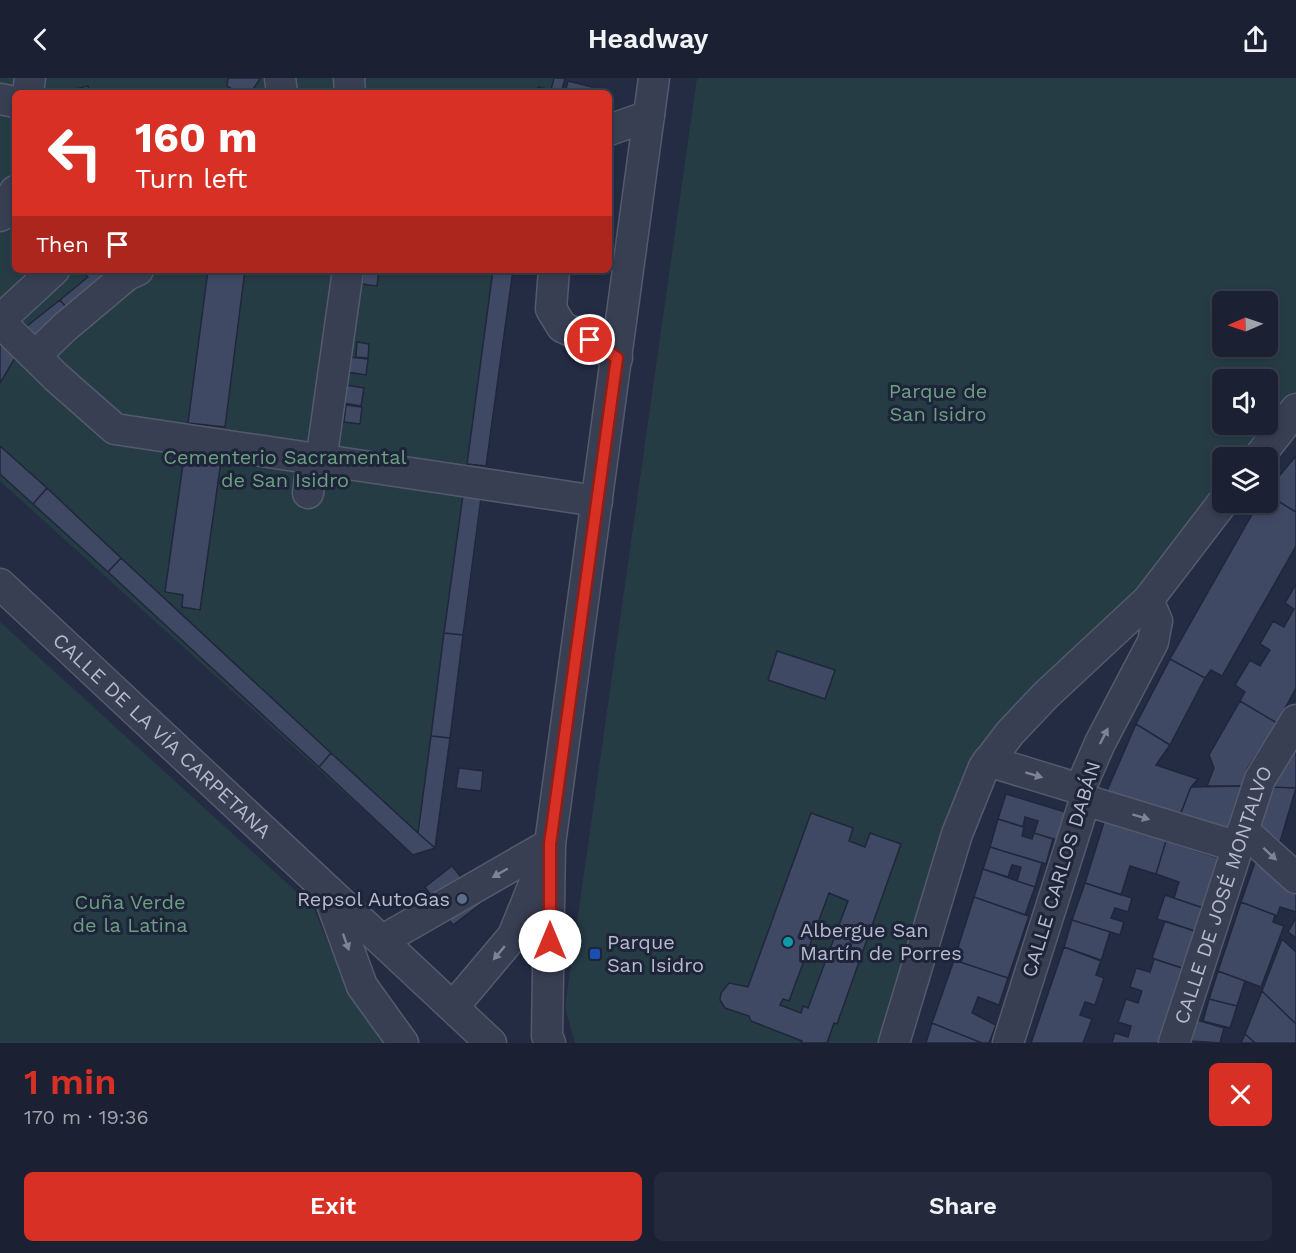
<!DOCTYPE html>
<html lang="en">
<head>
<meta charset="utf-8">
<style>
	body { margin:0; font-family:"Work Sans",sans-serif; background:#24293b; color:#f1f3f6; height:100vh; display:flex; flex-direction:column; font-size:22px; white-space:nowrap }
	* { box-sizing:border-box; margin:0 }
	p { font-size:20px; color:#a0a3ac }
	.icon { flex:none; width:33px; height:33px; fill:none; stroke:currentColor; stroke-width:2; stroke-linecap:round; stroke-linejoin:round }
	.map { position:relative; height:965px; overflow:hidden }
	.details { display:flex; flex-direction:column; background:#1b2133; flex:1 }
	.details>* { flex:none }
	.banner { position:absolute; left:12px; top:12px; width:600px; height:183px; border-radius:9px; box-shadow:0 3px 9px #0003,0 0 0 2px #393e4e; background:#d93025; color:#fff; overflow:hidden }
	.needle { width:39px; rotate:268deg }
	.fabs { position:absolute; left:1212px; top:213px; display:grid; gap:12px }
	.fabs a { display:grid; place-items:center; width:66px; height:66px; border-radius:9px; background:#1b2133; box-shadow:0 3px 9px #0003,0 0 0 2px #393e4e; font-size:30px }
	.pin { position:absolute; display:grid; place-items:center; width:51px; height:51px; color:#fff; margin:-26px; border:3px solid #fff; border-radius:50%; box-shadow:0 2px 6px #0007 }
	.me { position:absolute; width:66px; margin:-33px; rotate:0deg; stroke-linejoin:round; filter:drop-shadow(0 0 4px #0008) }
	.turn { display:flex; align-items:center; gap:21px; height:126px; padding:0 24px; font-size:27px }
	.turn .icon { width:78px; height:78px; stroke-width:2.5 }
	.turn b { display:block; font-size:42px; line-height:51px }
	.then { display:flex; align-items:center; height:57px; padding:0 24px; background:#0003; gap:12px; font-size:22px }
	.round { display:grid; place-items:center; flex:none; width:63px; height:63px; border-radius:9px; background:#24293b }
	.head { display:flex; align-items:center; justify-content:space-between; height:102px; padding:0 24px }
	h1 { font-size:36px; font-weight:600; line-height:45px; color:#d93025 }
	.button { display:flex; gap:12px; margin-top:auto; padding:12px 24px }
	.button a { flex:1; height:69px; border-radius:9px; background:#d93025; color:#fff; font-size:24px; font-weight:600; line-height:69px; text-align:center }
	.button a+a { background:#24293b; color:#f1f3f6 }
	header { display:flex; justify-content:space-between; align-items:center; height:78px; padding:0 24px; background:#1b2133; font-size:27px; font-weight:600 }
	.map>svg:first-child { display:block }
	.green { fill:#263c45; fill-rule:evenodd }
	.building { fill:#404964; stroke:#20263b; stroke-width:1.5; fill-rule:evenodd }
	.lines { fill:none; stroke-linecap:round; stroke-linejoin:round }
	.minor-casing { stroke:#545a6d; stroke-width:33 }
	.minor { stroke:#393f53; stroke-width:30 }
	.oneway { fill:#7e8396 }
	.route-casing { stroke:#8d1f18; stroke-width:15 }
	.route { stroke:#d93025; stroke-width:10 }
	.service-dot { fill:#5c6f8a; stroke:#1e2439; stroke-width:2 }
	.culture-dot { fill:#0f9aa8; stroke:#1e2439; stroke-width:2 }
	.transit-dot { fill:#1a4fb4; stroke:#1e2439; stroke-width:2 }
	.labels { text-anchor:middle; stroke-width:6; stroke-linejoin:round; paint-order:stroke }
	.park-label { font-size:20px; fill:#6ca081; stroke:#1e2439 }
	.street-label { font-size:20px; fill:#b6bbcd; stroke:#1e2439 }
	.poi-label { font-size:20px; fill:#b6bbcd; stroke:#1e2439; text-anchor:start }
</style>
</head>
<body>
<header><svg class="icon" aria-label="back" viewBox="0 0 24 24"><path d="M15 5l-7 7 7 7"/></svg>Headway<svg class="icon" aria-label="share" viewBox="0 0 24 24"><path d="M12 15V3M7 8l5-5 5 5M5 13v7h14v-7"/></svg></header>
<div class="map">
<svg width="1296" height="965" viewBox="0 0 1296 965">
	<rect width="100%" height="100%" fill="#242c44"/>
	<path class="green" d="M0,0h565l-4,15h-546v177h498l-78,578 -22,7 -413,-374z
		M697,0h599v317l-41,62 -33,1v44l-212,231 -116,310h-319l-10,-36zM1222,224h46v44h-46zM1222,302h46v44h-46z
		M0,544l313,285 39,93 40,43h-392z"/>
	<path class="building" d="M228,0h31l1,1 -9,13 -13,1 -11,-7z
		M554,0h11l-4,15h-25l2,-6 13,3z
		M568,3l24,6 -1,6h-26z
		M88,8l1,7h-18v-3z
		M92,192h35l-55,44 -12,-14 28,-23 -2,-2z
		M208,192h37l-20,157 -37,-4z
		M364,192h15l-2,16 -15,-2z
		M493,192h20l-27,196 -19,-2z
		M60,222l12,14 -38,31 -12,-15z
		M3,264l15,11 -18,30v-36z
		M357,264l12,2 -1,14 -12,-1z
		M349,279l19,2 -2,16 -19,-3z
		M346,307l18,3 -3,18 -18,-3z
		M346,327l16,2 -2,17 -16,-2z
		M0,368l47,42 -14,16 -33,-30z
		M1296,378v56l-28,-17v-6z
		M184,379l37,4 -21,149 -18,-3 1,-12 -18,-3z
		M47,410l74,70 -13,14 -75,-68z
		M463,417l18,3 -18,137 -19,-2z
		M1268,417l28,17v34l-74,130 -11,-6 -6,8 -35,-19 89,-157h9z
		M121,480l210,195 -12,14 -211,-195z
		M1296,506v104l-19,35 -37,-22 5,-9 -10,-7 15,-25 10,6 10,-16 -10,-6 13,-23 11,6 10,-18 -9,-6z
		M444,555l19,2 -13,103 -19,-2z
		M777,573l58,19 -10,29 -57,-19z
		M1170,581l35,19 -35,67 -34,-21z
		M1240,623l37,22 -30,46 -5,17h-35l7,-18 -5,-13z
		M1136,646l34,21 -14,20 42,14 -7,8 -11,28 -74,-22z
		M431,658l19,2 -15,110 -17,-15z
		M1296,669v41l-25,-1z
		M331,675l87,80 17,15 -22,7 -94,-88z
		M459,690l24,3 -2,20 -25,-3z
		M1242,708l-15,45 -47,-16 11,-28z
		M1271,709l25,1 -16,54 -20,-17z
		M1006,716l59,18 -8,28 -23,-7 4,-12 -13,-4 -2,10 -25,-8z
		M811,735l42,15 -4,13 16,6 5,-14 31,11 -64,180 -3,-1 -7,20h-26l1,-2 -51,-20 -2,-5 -24,-8 -5,-8 1,-7 8,-10 19,4zM829,815l19,8 -40,107 -5,-2 -2,7 -21,-8 3,-6 6,2z
		M998,741l26,8 -2,9 10,3 2,-6 19,6 -7,25 -56,-17z
		M1104,744l62,19 -10,33 -26,-8 -9,29 -36,-12z
		M1166,763l59,19 -16,50 -35,-12 5,-16 -23,-8z
		M990,769l52,16 -7,24 -18,-6 4,-14 -9,-2 -4,12 -25,-8z
		M1255,784h12l29,27v23l-16,-5 -3,9 -36,-14z
		M452,788l30,37 -29,22 -28,-38z
		M983,791l52,18 -10,28 -51,-18z
		M1085,805l47,15 -4,14 -13,-4 -4,10 13,4 -4,13 -48,-15z
		M1165,817l44,15 -8,23 -44,-14z
		M974,819l55,19 -21,62 -54,-18z
		M1241,824l34,13 -2,7 11,4 -23,61 -43,-16z
		M1296,840v20l-8,-6z
		M1072,842l38,12 -9,29 -37,-14z
		M1165,843l36,12 -13,37 -36,-12z
		M1282,861l14,13v72l-34,-33z
		M1064,869l37,13 -5,15 8,3 -9,27 -10,-3 -5,13 12,4 -9,24h-52z
		M1154,881l34,11 -24,73h-52l3,-10 13,4 3,-11 -13,-4 8,-23 12,4 4,-12 -12,-4 6,-19 14,4z
		M954,882l54,18 -9,27 -21,-8 -6,16 24,12 -7,18h-7l-50,-20z
		M1218,893l27,10 -8,25 -28,-7z
		M1262,913l34,33v19h-41l-10,-9z
		M1209,921l28,7 -7,22 -27,-7z
		M1197,942l27,8 -4,15 -29,-2z
		M932,945l50,20h-56z
		M1245,956l10,9h-14z"/>
	<g class="lines">
		<defs>
			<g id="minor">
				<path d="M280,0l2,15"/>
				<path d="M349,0l1,15"/>
				<path d="M28,15l2,-15"/>
				<path d="M0,21l15,3"/>
				<path d="M609,52l40,-14"/>
				<path d="M0,138l15,-25"/>
				<path d="M554,192l-3,39 11,18 28,13 27,18"/>
				<path d="M0,242l54,-50"/>
				<path d="M0,244l56,55 59,52 482,72"/>
				<path d="M35,278l30,-29 62,-52 11,-5"/>
				<path d="M1258,380l38,-49"/>
				<path d="M321,383l27,-191"/>
				<path d="M308,415l4,-33"/>
				<path id="s1" d="M0,506l491,459"/>
				<path d="M988,683l92,28"/>
				<path d="M1085,722l153,47"/>
				<path d="M1243,752l53,48"/>
				<path d="M328,815l34,93 41,57"/>
				<path d="M383,862l167,-96"/>
				<path d="M454,928l59,-70 32,-79"/>
				<path d="M550,965l-3,-7 3,-192 104,-766"/>
				<path d="M894,965l63,-209 27,-67 26,-34 36,-38 102,-95 75,-98"/>
				<path d="M1008,965l77,-243 -5,-11 20,-46 53,-101 4,-21 -9,-21"/>
				<path id="s2" d="M1174,965l86,-264 36,-59"/>
			</g>
		</defs>
		<use href="#minor" class="minor-casing"/>
		<use href="#minor" class="minor"/>
	</g>
	<defs><path id="oneway-solid" d="M-6-.8H1V-3.2L6.5 0L1 3.2V.8H-6Z" transform="scale(1.5)"/></defs>
	<g class="oneway">
		<use href="#oneway-solid" transform="translate(1104 658) rotate(-63)"/>
		<use href="#oneway-solid" transform="translate(1034 697) rotate(17)"/>
		<use href="#oneway-solid" transform="translate(1141 739) rotate(17)"/>
		<use href="#oneway-solid" transform="translate(1270 776) rotate(43)"/>
		<use href="#oneway-solid" transform="translate(500 795) rotate(150)"/>
		<use href="#oneway-solid" transform="translate(346 864) rotate(70)"/>
		<use href="#oneway-solid" transform="translate(499 875) rotate(130)"/>
	</g>
	<g class="lines">
		<defs>
			<path id="route" d="M550,863v-97l67,-486 -27,-18"/>
		</defs>
		<use href="#route" class="route-casing"/>
		<use href="#route" class="route"/>
	</g>
	<circle class="service-dot" cx="462" cy="821" r="6"/>
	<circle class="culture-dot" cx="788" cy="864" r="6"/>
	<rect class="transit-dot" x="589" y="870" width="12" height="12" rx="3"/>
	<g class="labels">
		<g class="park-label">
			<text x="938" y="320">Parque de<tspan x="938" dy="23">San Isidro</tspan></text>
			<text x="285" y="386">Cementerio Sacramental<tspan x="285" dy="23">de San Isidro</tspan></text>
			<text x="130" y="831">Cuña Verde<tspan x="130" dy="23">de la Latina</tspan></text>
		</g>
		<g class="street-label">
			<text dy="7" stroke="none"><textPath href="#s1" startOffset="222">CALLE DE LA VÍA CARPETANA</textPath></text>
			<text transform="translate(1061 791) rotate(-73)" y="7">CALLE CARLOS DABÁN</text>
			<text dy="7" stroke="none"><textPath href="#s2" startOffset="156">CALLE DE JOSÉ MONTALVO</textPath></text>
		</g>
		<g class="poi-label">
			<text x="450" y="828" text-anchor="end">Repsol AutoGas</text>
			<text x="800" y="859">Albergue San<tspan x="800" dy="23">Martín de Porres</tspan></text>
			<text x="607" y="871">Parque<tspan x="607" dy="23">San Isidro</tspan></text>
		</g>
	</g>
</svg>
<div class="fabs">
<a><svg class="needle" viewBox="-14 -14 28 28"><path d="M0-13l5 13h-10z" fill="#e53935"/><path d="M0 13l5-13h-10z" fill="#a0a3ac"/></svg></a>
<a><svg class="icon" aria-label="sound" viewBox="0 0 24 24"><path d="M4 9h4l5-4v14l-5-4H4zM17 9q2 3 0 6"/></svg></a>
<a><svg class="icon" aria-label="layers" viewBox="0 0 24 24"><path d="M12 4l9 5-9 5-9-5zM3 14l9 5 9-5"/></svg></a>
</div>
<div class="pin" style="left:590px;top:262px;background:#d93025"><svg class="icon" aria-label="arrive" viewBox="0 0 24 24"><path d="M6 21V4h12l-3 4 3 4H6"/></svg></div>
<svg class="me" style="left:550px;top:863px" viewBox="-20 -20 40 40"><circle r="19" fill="#fff"/><path d="M0-13L10 11 0 6-10 11z" fill="#d93025"/></svg>
<div class="banner">
<div class="turn"><svg class="icon" aria-label="left" viewBox="0 0 24 24"><path d="M17 20v-9H6M10 6l-5 5 5 5"/></svg><div><b>160 m</b>Turn left</div></div>
<div class="then">Then<svg class="icon" aria-label="arrive" viewBox="0 0 24 24"><path d="M6 21V4h12l-3 4 3 4H6"/></svg></div>
</div>
</div>
<section class="details">
<div class="head"><div><h1>1 min</h1><p>170 m · 19:36</p></div><a class="round" style="background:#d93025;color:#fff"><svg class="icon" aria-label="close" viewBox="0 0 24 24"><path d="M6 6l12 12M18 6L6 18"/></svg></a></div>
<div class="button"><a>Exit</a><a>Share</a></div>
</section>
</body>
</html>
